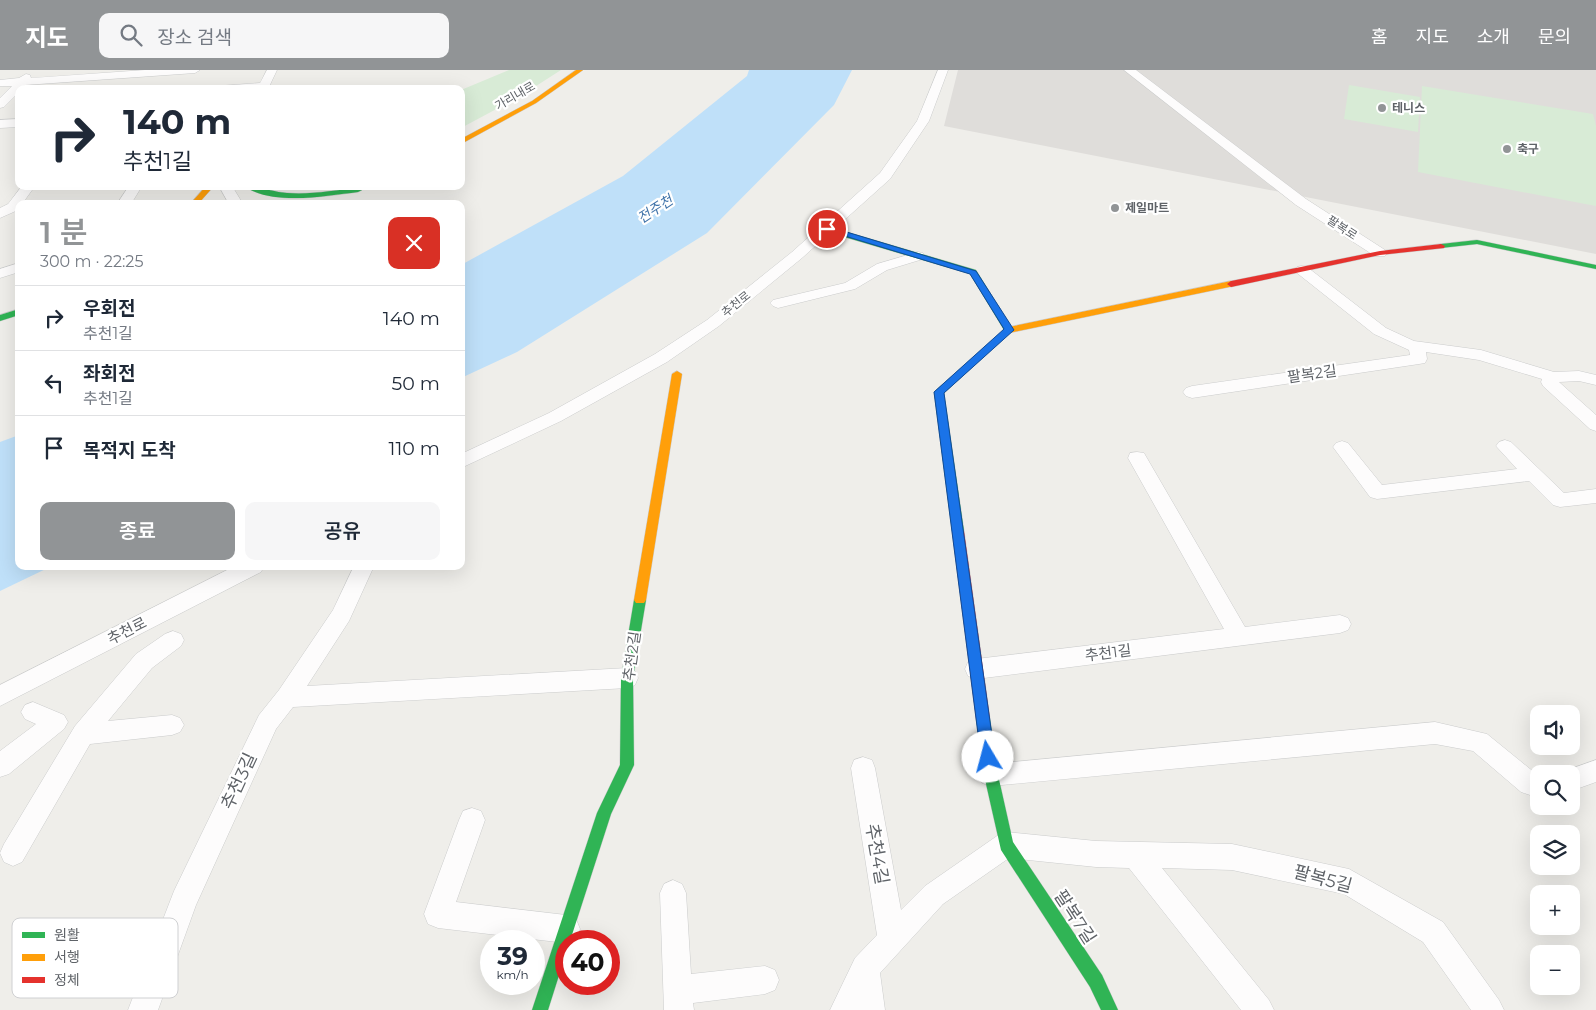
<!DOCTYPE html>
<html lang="ko">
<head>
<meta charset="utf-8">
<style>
	body { margin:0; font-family:Montserrat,"Noto Sans KR",sans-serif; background:#f6f6f7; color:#1f2937; height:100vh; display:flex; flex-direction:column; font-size:19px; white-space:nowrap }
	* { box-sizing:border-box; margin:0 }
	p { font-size:16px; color:#747a83 }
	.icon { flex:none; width:28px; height:28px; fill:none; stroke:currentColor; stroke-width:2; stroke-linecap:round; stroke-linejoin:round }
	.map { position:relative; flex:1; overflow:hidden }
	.side { position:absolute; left:15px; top:130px; width:450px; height:370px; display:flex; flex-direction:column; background:#fff; border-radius:10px; box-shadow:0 5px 20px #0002 }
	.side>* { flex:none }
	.hud { position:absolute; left:15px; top:15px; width:450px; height:105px; border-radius:10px; box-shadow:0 5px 20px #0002; background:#fff; color:#1f2937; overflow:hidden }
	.buttons { position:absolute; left:1530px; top:635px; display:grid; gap:10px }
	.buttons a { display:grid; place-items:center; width:50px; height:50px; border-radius:10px; background:#fff; box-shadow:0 5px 20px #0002; font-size:25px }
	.speed { position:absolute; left:480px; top:860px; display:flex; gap:10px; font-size:25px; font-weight:700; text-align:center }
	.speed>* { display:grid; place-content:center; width:65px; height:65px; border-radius:50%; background:#fff; box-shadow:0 5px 20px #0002; line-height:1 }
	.speed small { font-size:12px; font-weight:400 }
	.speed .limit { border:8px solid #d22; background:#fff; color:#111 }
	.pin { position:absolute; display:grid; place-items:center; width:42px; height:42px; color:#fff; margin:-21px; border:2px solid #fff; border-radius:50%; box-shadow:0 1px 5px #0007 }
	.me { position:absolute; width:55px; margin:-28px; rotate:352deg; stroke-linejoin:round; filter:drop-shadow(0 0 4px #0008) }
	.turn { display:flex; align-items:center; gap:18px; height:105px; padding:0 25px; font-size:22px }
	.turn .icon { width:65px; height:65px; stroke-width:2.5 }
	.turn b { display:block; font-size:35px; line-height:42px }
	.round { display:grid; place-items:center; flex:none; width:52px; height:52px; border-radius:10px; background:#f6f6f7 }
	.head { display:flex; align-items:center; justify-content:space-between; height:85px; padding:0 25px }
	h1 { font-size:30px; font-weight:600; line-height:38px; color:#919496 }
	.button { display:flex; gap:10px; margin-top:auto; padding:10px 25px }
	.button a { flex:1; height:58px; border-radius:10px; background:#919496; color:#fff; font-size:20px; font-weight:600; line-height:58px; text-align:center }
	.button a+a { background:#f6f6f7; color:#1f2937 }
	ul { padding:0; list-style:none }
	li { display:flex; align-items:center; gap:15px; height:65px; padding:0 25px; border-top:1px solid #e0e1e3 }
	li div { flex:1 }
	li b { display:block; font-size:19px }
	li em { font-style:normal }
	header { display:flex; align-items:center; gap:30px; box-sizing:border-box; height:70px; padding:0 25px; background:#919496; color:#fff }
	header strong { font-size:24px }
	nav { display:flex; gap:28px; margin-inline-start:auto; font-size:18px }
	.search { width:350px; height:45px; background:#f6f6f7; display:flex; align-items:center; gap:12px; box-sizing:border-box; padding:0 18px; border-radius:10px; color:#747a83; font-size:19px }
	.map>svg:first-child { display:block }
	.industrial { fill:#dfddda }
	.green { fill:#d8ebd6 }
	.water { fill:#bfe0f9 }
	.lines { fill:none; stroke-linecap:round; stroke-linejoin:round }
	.street-casing { stroke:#cbcccc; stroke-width:1 }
	.fast-casing { stroke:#cacacb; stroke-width:1 }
	.slow-casing { stroke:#cacacb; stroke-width:1 }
	.jam-casing { stroke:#cacacb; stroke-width:1 }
	.street { fill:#fdfcfc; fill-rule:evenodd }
	.fast { fill:#30b455; fill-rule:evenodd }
	.slow { fill:#ff9f0a; fill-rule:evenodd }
	.jam { fill:#e5322d; fill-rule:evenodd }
	.route { fill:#1a73e8; stroke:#114b97 }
	.poi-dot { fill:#919496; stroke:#fff; stroke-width:2 }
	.labels { text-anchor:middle; stroke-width:4.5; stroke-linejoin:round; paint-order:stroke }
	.far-street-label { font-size:12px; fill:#5f6368; stroke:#fff }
	.far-poi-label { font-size:12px; font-weight:bold; fill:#5f6368; stroke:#fff; text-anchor:start }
	.far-water-label { font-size:14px; font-style:italic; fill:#4174aa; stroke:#fff }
	.street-label { font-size:15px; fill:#5f6368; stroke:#fff }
	.near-street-label { font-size:18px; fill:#5f6368; stroke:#fff }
	.key { fill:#fff; stroke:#cfd0d2; stroke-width:1 }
	.key-label { font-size:14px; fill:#5f6368 }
</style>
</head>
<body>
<header>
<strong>지도</strong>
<div class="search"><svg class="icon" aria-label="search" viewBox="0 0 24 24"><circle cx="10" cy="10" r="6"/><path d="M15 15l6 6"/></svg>장소 검색</div>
<nav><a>홈</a><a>지도</a><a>소개</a><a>문의</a></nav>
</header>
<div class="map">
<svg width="1596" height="940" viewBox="0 0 1596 940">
	<rect width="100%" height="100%" fill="#efeeea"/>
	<path class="industrial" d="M958,0h638v184l-652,-128z"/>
	<path class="green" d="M509,0h52l-42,27 -58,31v-38z
		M1349,15l71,12 -2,35 -74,-13z
		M1422,16l171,28 3,12v80l-178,-34z"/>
	<path class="water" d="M749,0h103l-18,35 -127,128 -190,119 -56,26v-113l162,-89 124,-100z
		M19,365v131h33l-52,25v-149z"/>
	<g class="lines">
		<defs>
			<path id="street" d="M145,0h55l-5,3 -170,12 -6,4v3l-15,15 -4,1v-10l12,-12h-12v-6l19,-2 7,-4 4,1 1,3z
				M267,0h10l-9,19h-54l5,-3 41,-3z
				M938,0h10l-19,51 -39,58 -88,79 -83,68 -52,36 -106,59 -100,47v-14l88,-41 106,-59 52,-34 85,-68 88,-79 37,-52z
				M1124,0h12l170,129 79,51 2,3 -2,3h-10l-79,-51z
				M19,49v8l-19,1v-8z
				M22,116h13l-13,18h-3l-1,6 -18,8v-10l8,-4z
				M129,116h13l-11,18h-14z
				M219,116h13l11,18h-14z
				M918,182l5,1 2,3 -2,3 -36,11 -32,19 -77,19 -5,-2 -3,-3 3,-3 72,-17 32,-19z
				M19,193v9l-19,6v-9z
				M1302,196l5,1 79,61 28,13 67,9 73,22 25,-1 17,4v10l-17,-4 -20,1 37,33v16l-6,-2 -47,-43 -2,-4 1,-3 -63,-19 -53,-8 1,7 -2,4 -6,1 -227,34 -6,-2 -3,-4 3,-4 6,-2 218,-31 -1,-5 -35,-16 -77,-61 -2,-3 2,-3z
				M1505,370l6,2 53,51 32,-4v14l-36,4 -7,-2 -24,-24 -152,18 -7,-2 -37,-50 3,-4 6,-2 6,2 34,42 135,-16 -21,-23 3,-4z
				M1137,382l7,1 101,174 95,-12 8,3 3,6 -3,6 -8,3 -364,46 -8,-3 -3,-7 3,-7 8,-3 248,-30 -96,-171 2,-5z
				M235,496h29l-3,6 -261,134v-21z
				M354,496h20l-25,55 -42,65 320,-18 8,3 3,7 -3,7 -8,3 -334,19 -17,22 -80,176 -38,105h-30l46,-119 85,-176 20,-25 54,-80z
				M173,561l8,3 3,6 -3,6 -29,22 -44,53 64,-6 8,3 4,7 -4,7 -8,3 -82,9 -68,118 -9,4 -9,-4 -4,-9 4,-9 71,-118 61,-72 29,-20z
				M33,632l31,13 4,7 -4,7 -55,45 -9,3v-26l36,-27 -11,-5 -4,-7 4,-7z
				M1435,652l52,12 48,39 7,1h-3v21h-9l-9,-3 -48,-41 -38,-7 -444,42 -9,-3 -3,-8 3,-8 9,-3z
				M863,687l9,3 3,8 26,142 24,-24 72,-50 9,-4 90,9 136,3 117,25 94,53 56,78 5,10h-33l-48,-68 -79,-48 -112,-24 -70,-2 107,132 5,10h-33l-112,-142 -33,-1 -87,-9 -66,46 -63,69 5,37h-55l25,-52 22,-23 -26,-167 3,-8z
				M1596,690v22l-25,9v-17h-10l1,-2z
				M472,738l9,3 4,9 -29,82 110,13 10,4 4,10 -4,10 -10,4 -128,-15 -10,-4 -4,-10 35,-94 4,-9z
				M673,810l9,4 4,9 5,81 74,-8 10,4 4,10 -4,10 -10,4 -72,9 1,7h-30l-4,-117 4,-9z"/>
			<path id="fast" d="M244,116c15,0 28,6 43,7 24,2 48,-3 71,-5l4,2 -4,2c-33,4 -85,14 -114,-6z
				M824,157h6l146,43 37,60 -69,63 20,138 -2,3 -4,1 -6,-4 -18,-139 70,-62 -34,-56 -146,-43z
				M1477,170l119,25v4l-119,-25 -36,4 -4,-2 4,-2z
				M19,239v6l-19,6v-6z
				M640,525l4,2 2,3 -13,78 1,87 -23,49 -41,127h-4v12l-18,57h-16l65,-197 23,-48 1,-87 13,-78 2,-3z
				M983,643l5,2 2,4 8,56 15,67 89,133 16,35h-17l-11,-23 -89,-137 -17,-75 -8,-56 2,-4z"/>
			<path id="slow" d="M576,0h7l-47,33 -75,41v-5l71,-38z
				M206,116h8l-16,18h-8z
				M1231,211l4,3 -1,2 -225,47 -4,-3 4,-3z
				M677,301l5,3 -36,226 -2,3h-8l-2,-3 38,-226z"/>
			<path id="jam" d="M1441,174l4,2 -1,2 -64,7 -149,32 -4,-3 4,-3 149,-30z
				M958,457l6,4 26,188 -2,4 -5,2 -5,-2 -2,-4 -24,-188z"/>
		</defs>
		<use href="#street" class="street-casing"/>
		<use href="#fast" class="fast-casing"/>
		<use href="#slow" class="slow-casing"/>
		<use href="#jam" class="jam-casing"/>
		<use href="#street" class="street"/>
		<use href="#fast" class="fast"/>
		<use href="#slow" class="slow"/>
		<use href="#jam" class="jam"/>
	</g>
	<path class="route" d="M825,157h5l146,44 38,59 -70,63 51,364 -2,5 -5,2 -5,-2 -2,-5 -47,-365 70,-63 -34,-55 -145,-44z"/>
	<g class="poi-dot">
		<circle cx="1382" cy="38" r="5"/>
		<circle cx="1507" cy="79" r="5"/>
		<circle cx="1115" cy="138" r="5"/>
	</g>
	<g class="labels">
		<g class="far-street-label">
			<text transform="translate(515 26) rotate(-30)" y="4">가리내로</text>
			<text transform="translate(1342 158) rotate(33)" y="4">팔복로</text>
			<text transform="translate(736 234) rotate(-39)" y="4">추천로</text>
		</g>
		<g class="far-poi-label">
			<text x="1392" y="42">테니스</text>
			<text x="1517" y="83">축구</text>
			<text x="1125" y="142">제일마트</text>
		</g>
		<g class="far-water-label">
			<text transform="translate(655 139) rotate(-33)" y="5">전주천</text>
		</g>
		<g class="street-label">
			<text transform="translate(1312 304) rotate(-8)" y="5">팔복2길</text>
			<text transform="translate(127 561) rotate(-27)" y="5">추천로</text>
			<text transform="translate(1108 583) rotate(-7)" y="5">추천1길</text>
			<text transform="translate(632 586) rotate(-82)" y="5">추천2길</text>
		</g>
		<g class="near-street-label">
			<text transform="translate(239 711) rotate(-65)" y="6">추천3길</text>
			<text transform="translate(877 784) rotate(80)" y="6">추천4길</text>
			<text transform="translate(1323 809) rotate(15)" y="6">팔복5길</text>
			<text transform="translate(1075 847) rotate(57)" y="6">팔복7길</text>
		</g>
	</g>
	<rect x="12" y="848" width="166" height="80" rx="8" class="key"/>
	<rect x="22" y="862" width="23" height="6" fill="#30b455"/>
	<rect x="22" y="884" width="23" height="7" fill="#ff9f0a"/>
	<rect x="22" y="907" width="23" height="6" fill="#e5322d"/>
	<g class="key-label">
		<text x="54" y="870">원활</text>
		<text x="54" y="892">서행</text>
		<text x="54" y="915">정체</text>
	</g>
</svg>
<div class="buttons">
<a><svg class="icon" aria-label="sound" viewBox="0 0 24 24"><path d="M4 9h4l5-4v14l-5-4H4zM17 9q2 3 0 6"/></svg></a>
<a><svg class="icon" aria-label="search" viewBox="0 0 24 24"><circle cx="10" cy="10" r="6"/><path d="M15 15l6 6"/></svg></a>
<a><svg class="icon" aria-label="layers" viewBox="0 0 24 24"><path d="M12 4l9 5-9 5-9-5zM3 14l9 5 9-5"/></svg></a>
<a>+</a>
<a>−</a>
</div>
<div class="speed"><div>39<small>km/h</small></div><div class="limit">40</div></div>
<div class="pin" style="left:827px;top:159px;background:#d93025"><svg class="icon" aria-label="arrive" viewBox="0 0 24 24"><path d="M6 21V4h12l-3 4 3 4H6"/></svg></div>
<svg class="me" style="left:988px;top:687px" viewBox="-20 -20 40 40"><circle r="19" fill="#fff"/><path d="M0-13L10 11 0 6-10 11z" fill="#1a73e8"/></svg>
<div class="hud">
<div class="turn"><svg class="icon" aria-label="right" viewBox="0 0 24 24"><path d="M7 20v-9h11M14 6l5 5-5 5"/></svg><div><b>140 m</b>추천1길</div></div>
</div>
<section class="side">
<div class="head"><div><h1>1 분</h1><p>300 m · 22:25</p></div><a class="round" style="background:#d93025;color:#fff"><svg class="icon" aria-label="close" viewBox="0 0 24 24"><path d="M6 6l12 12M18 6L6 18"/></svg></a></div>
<ul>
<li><svg class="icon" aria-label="right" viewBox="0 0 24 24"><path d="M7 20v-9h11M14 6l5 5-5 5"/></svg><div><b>우회전</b><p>추천1길</p></div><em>140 m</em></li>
<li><svg class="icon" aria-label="left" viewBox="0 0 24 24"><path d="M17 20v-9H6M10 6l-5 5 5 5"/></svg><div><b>좌회전</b><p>추천1길</p></div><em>50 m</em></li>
<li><svg class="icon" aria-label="arrive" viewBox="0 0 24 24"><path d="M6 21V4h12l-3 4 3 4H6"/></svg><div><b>목적지 도착</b></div><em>110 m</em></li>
</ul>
<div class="button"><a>종료</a><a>공유</a></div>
</section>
</div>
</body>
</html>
